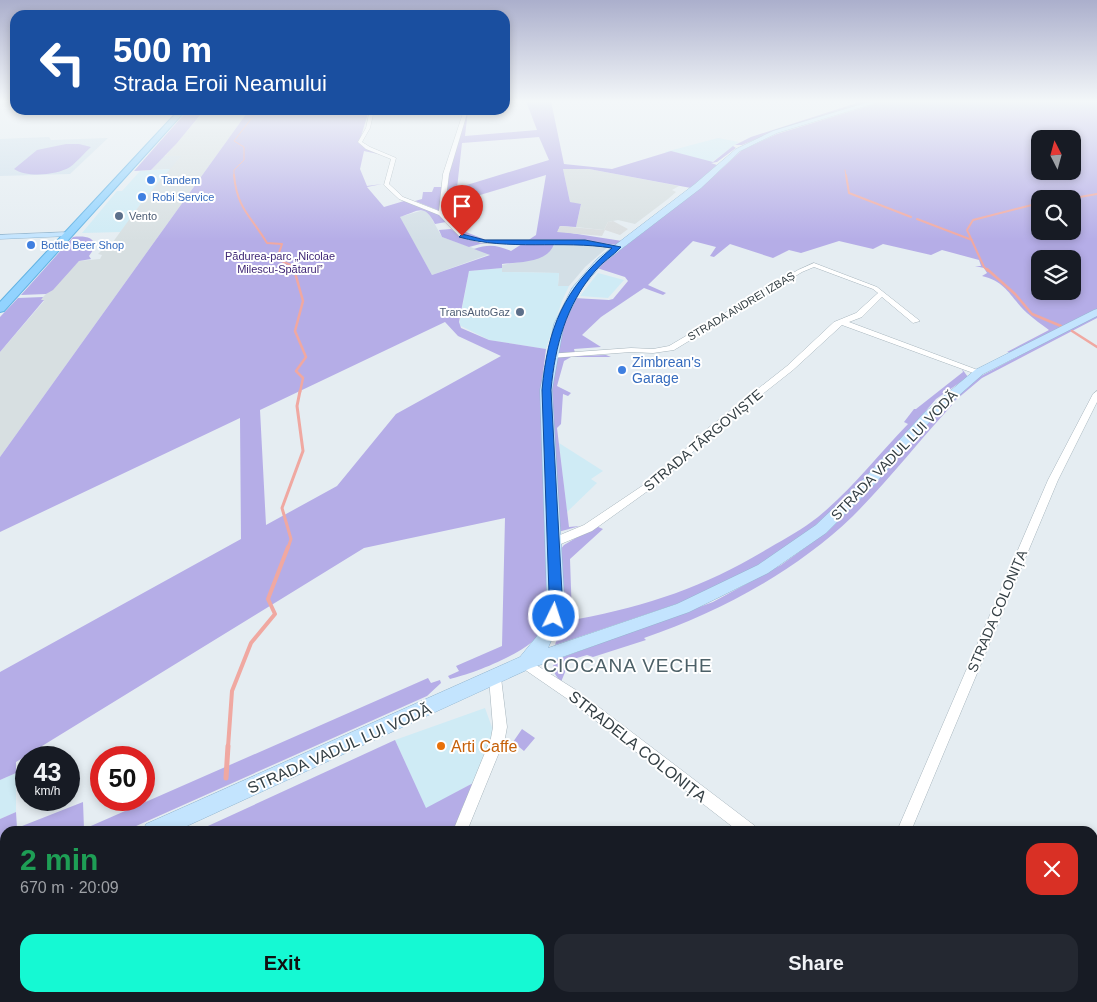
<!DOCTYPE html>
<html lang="en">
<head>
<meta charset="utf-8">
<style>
	body { margin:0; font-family:Arial,sans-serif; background:#242831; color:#f1f3f6; height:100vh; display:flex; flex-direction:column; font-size:19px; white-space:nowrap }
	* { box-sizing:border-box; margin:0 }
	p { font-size:16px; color:#9ea1a6 }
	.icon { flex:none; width:28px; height:28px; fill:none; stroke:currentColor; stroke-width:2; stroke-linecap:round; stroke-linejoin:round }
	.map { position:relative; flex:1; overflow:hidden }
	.sheet { position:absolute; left:0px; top:826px; width:1098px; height:176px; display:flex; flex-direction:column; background:#171b24; border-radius:15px 15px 0 0; box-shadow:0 2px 8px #0003 }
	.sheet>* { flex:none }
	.top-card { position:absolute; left:10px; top:10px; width:500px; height:105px; border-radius:15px; box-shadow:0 2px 8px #0003; background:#1a4fa0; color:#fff; overflow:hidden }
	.needle { width:32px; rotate:354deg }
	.tools { position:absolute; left:1031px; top:130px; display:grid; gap:10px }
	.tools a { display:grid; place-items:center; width:50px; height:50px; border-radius:10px; background:#171b24; box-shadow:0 2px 8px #0003; font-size:25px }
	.speed { position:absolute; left:15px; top:746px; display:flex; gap:10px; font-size:25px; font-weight:700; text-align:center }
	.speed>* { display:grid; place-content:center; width:65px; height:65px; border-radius:50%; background:#171b24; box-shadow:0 2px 8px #0003; line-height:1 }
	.speed small { font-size:12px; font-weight:400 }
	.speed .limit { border:8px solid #d22; background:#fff; color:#111 }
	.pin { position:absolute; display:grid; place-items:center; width:42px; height:42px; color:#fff; margin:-51px -21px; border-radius:50% 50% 50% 0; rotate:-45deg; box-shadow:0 0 5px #0007 }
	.pin .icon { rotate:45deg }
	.me { position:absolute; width:55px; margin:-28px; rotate:4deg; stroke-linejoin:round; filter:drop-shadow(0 0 4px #0008) }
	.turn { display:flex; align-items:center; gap:18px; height:105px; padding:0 20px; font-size:22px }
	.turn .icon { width:65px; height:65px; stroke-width:2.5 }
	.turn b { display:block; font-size:35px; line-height:42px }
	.round { display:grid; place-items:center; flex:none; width:52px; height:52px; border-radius:15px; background:#242831 }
	.headline { display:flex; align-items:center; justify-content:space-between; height:85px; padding:0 20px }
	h1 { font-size:30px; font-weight:800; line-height:38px; color:#1e9e55 }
	.primary-button { display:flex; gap:10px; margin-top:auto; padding:10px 20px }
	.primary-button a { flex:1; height:58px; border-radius:15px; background:#15f9d3; color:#111; font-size:20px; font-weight:800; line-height:58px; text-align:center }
	.primary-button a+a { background:#242831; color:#f1f3f6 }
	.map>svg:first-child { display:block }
	.residential { fill:#d3dfe6 }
	.commercial { fill:#cfebf5 }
	.industrial { fill:#d7dfe1 }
	.education { fill:#cfe0ec }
	.green { fill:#b5ade7; fill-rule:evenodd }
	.parking { fill:#dadee0 }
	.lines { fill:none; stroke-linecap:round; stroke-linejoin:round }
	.stream-far5 { stroke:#f0a8a1; stroke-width:1 }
	.stream-far4 { stroke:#f0a8a1; stroke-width:2 }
	.stream-far3 { stroke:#f0a8a1; stroke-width:2.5 }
	.stream-far2 { stroke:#f0a8a1; stroke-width:3 }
	.stream-far1 { stroke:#f0a8a1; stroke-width:4 }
	.stream { stroke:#f0a8a1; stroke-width:5 }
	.building { fill:#bacdd4; stroke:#829094 }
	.street-casing { stroke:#a8b6be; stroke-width:1 }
	.secondary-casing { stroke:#93b6d0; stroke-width:1 }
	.primary-casing { stroke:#62b2e3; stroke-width:2 }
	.street { fill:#fff; fill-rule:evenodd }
	.secondary { fill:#c3e4fe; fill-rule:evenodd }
	.primary { fill:#92d3fe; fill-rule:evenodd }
	.route { fill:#1a73e8; stroke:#114b97 }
	.shop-dot { fill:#3f7fe0; stroke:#fff; stroke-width:2 }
	.service-dot { fill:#5c6f8a; stroke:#fff; stroke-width:2 }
	.food-dot { fill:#e8710a; stroke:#fff; stroke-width:2 }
	.labels { text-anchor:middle; stroke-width:4; stroke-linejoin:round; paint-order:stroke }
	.far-shop-label { font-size:11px; fill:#366cbe; stroke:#fff; text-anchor:start }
	.far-service-label { font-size:11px; fill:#4e5e75; stroke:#fff; text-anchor:start }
	.far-park-label { font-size:11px; fill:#402876; stroke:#fff }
	.far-street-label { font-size:11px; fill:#354045; stroke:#fff }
	.shop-label { font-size:14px; fill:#366cbe; stroke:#fff; text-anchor:start }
	.street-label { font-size:14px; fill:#354045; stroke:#fff }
	.near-food-label { font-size:16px; fill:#c56008; stroke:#fff; text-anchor:start }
	.near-street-label { font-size:16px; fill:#354045; stroke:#fff }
	.near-quarter-label { font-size:19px; letter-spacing:1px; fill:#4c6067; stroke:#fff }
</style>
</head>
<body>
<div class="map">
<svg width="1097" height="1002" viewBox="0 0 1097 1002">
	<rect width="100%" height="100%" fill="#e5edf2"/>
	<path class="residential" d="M162,156h20l-11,13 -20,1z
		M424,210l4,2 14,25 48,17 -58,21 -33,-58z
		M554,244h36l18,3 -23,20 -16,19h-11l1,-13 -57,-1v-7l29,-5z"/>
	<path class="commercial" d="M718,138l21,4 -53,39 -21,-29z
		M171,169l-29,33 -21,30 -39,1 35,-42h5l18,-20z
		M502,268v4l57,1 -1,13h11l-7,15 -16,48 -57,-9 -30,-15 10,-54z
		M598,273l26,7 -16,18 -28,-2z
		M559,443l44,28 -12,8 6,4 -30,29z
		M485,708l9,25 -19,49 -49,27 -31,-69z
		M16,773v39l-16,7v-39z
		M4,948l1,50h44l-1,4h-48v-29z"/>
	<path class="industrial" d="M202,110h47l-249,347v-105l44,-51 -4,-1 39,-39 21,-2 2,-4 -4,-1 8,-8h4l32,-44 39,-46h-16l36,-41 -3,-1z
		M563,169h26l90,17 -7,4 4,2 -8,7 -33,25 -17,-4 -10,2 -4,8 -28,-3 5,-22 -11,-3z"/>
	<path class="education" d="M49,137l2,3 57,-2 -38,36 -70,2v-37z"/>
	<path class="green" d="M526,101h25l13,63 48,5 59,-18 42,11 20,-16 3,2 -19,14 -6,1 6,2 -26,23 -102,-19h-26l7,33 11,2 -5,23 -16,-1 -2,5 64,10 -5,4 -24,-3 -66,-1 9,-6 10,-60 -96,29 16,28 20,8 -23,-5 -18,-20v-4l4,-46 19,-55 -3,26 72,-6zM539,137l10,23 -92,28 5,-45z
		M863,101h10l-100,31 -31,13h-7l16,-8z
		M884,101h213v208l-86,44 -4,-1 42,-22c-7,-5 -15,-11 -22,-17 -17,-16 -20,-31 -45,-37l5,-3 -3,-5 -9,-2h6l-2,-6 -37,-10 -11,5 -48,-11 -10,5 -34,-8 -38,12 -12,-3 -16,8 -43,-14 -16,13 -4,-1 6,-9 -23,-6 -45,44 18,8 -3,2 -19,-7 -43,29 -19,18 19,12 -27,2 1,4h-20l8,-31 11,-24 35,2 4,-1 15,-18 -3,-4 -28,-9 106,-82 39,-36 35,-16zM1040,139h32v32h-32zM1040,199h32v32h-32zM1040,259h32v32h-32z
		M188,110h14l-3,4h2l-24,29 -26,27 -17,1z
		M249,110h120l-10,33 28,13 -23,-5 -4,18 7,17 15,-2 -15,3 17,20 20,-6 36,14 6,7 -11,2c-11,-21 -16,-13 -35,-7l32,58 58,-20 -16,-6c15,-5 22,-4 37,2l11,-7h32c-6,19 -35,18 -52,20v4l-33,3 -10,51 2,6 28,12 57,9 -5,40 9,216c-1,6 -1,14 -3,19 -10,26 -72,49 -97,55l-2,-3 11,-5 -3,-5 46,-20 3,-128 -141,30 -348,214v11l-16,7v-108l241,-133 -1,-121 -240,114v-75zM445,322l13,14 43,20 -105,58 -59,72 -71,39 -6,-115z
		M66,144h13l12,3c-7,6 -14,15 -21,20 -13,8 -43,11 -56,2l23,-19z
		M434,187h8l-2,24 -25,-10 7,-2 1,-7h9z
		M451,229l11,8 22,6 -15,4 -27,-10 -3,-7z
		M73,237c9,-1 22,-1 22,10l-6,9 2,3 -12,2 -26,29 -7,4 -25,1z
		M43,297l-2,3h3l-44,52v-35l18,-19z
		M1097,315v3l-115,60 -31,26 1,1c-33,36 -64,76 -99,111 -58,56 -134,96 -209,122l2,2 -53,17 -6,-2 -17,5 -9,22c-6,-7 -10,-13 -6,-22l158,-58 68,-37 47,-34 48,-48 47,-56 39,-38 19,-13z
		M606,355l5,2h-40l-7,4 -7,25 14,7 -3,3 -5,-2 -2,30 -4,4 12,99 11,-1 -22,6 -7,-144 5,-31z
		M962,369l6,8 -32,22 -59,69 -63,61 -55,38 -53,27 -151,51 5,-17v-78l4,-5 32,-19 7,3 -33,30 2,58 6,2c73,-14 128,-33 191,-71 17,-10 34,-19 49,-31 33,-27 60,-62 90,-93l-4,-2 10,-13h2l47,-37z
		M428,678l3,5 9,-3 1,3 -14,13 -302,135h-120v45l-5,-10v-47l16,-7 1,16 66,-26 1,27z
		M522,729l13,9 -11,13 -11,-9z
		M395,740l31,68 49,-26 -13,26 -7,23h-258z
		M163,998h93l1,4h-93z"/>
	<path class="parking" d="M613,221l15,8 -8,6 -15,-5 -3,6 -45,-4 3,-6 44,4 4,-8z"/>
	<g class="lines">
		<path class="stream-far5" d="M845,170l1,6
			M234,176v-6l10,-10v-13l-10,-6 24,-31"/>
		<path class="stream-far4" d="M234,175c3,34 17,41 33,68l15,1 -5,15 16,7 1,5
			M846,175l3,18 62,24
			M1068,199l29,-5
			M917,219l55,21
			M988,271l-4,-4 -17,-37 6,-10 67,-17"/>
		<path class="stream-far3" d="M294,269l9,32 -8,30 11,26 -10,14 7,7 -3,14
			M987,269l28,25 17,20 29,12
			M1072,331l25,16"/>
		<path class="stream-far2" d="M288,548l3,-9 -9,-31 21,-57 -6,-45 3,-15"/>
		<path class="stream-far1" d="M228,747l4,-56 19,-48 24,-29 -7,-15 20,-52"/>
		<path class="stream" d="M226,778l2,-32
			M240,998l1,4"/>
	</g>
	<path class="building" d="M270,998h53l3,4h-53z"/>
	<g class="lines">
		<defs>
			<path id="street" d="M370,110h4l-4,18 -8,14 8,5 26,11 -7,26 14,13 36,14 4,-37 21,-64h4l-19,64 -5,40 20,21 20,5h101l35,7 -3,2 -32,-5 -103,-1 -22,-6 -21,-22 -40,-16 -15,-14 7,-26 -25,-10 -8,-7 8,-14z
				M814,263l63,24 43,34 -7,2 -31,-26 -20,20 -13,5 134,50 -4,2h-3l-134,-49 -49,45 -80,63 -50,47 -71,51 -36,15h-8l-1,-3 1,-3 36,-15 73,-49 50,-47 80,-63 47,-44 22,-9 22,-20 -5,-4 -59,-22 -12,5 -128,78 -21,3 -22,-1 -80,6 -4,-2 1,-2 83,-6 22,1 16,-3 129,-76z
				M1097,391v11l-39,78 -147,351h-14l151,-351 45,-86z
				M525,658l54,34 176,134 2,5h-19l-169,-131 -48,-33 -2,-4 2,-4z
				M495,673l4,1 2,4 6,49 -2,11 -38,93h-14l38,-93 2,-11 -4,-49 2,-4z
				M823,998h18l-2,4h-18z"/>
			<path id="secondary" d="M872,101h10l-105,32 -37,18 -39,37 -98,75 -22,26 -17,35 -12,66 12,203 -5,29 -11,26 129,-44 81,-39 58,-40 45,-43 63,-69 51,-43 119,-60 3,-1v7l-114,58 -51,45 -61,69 -45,45 -58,40 -79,39 -158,56 -355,163h-33l3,-7 374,-167 18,-22 9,-32 -7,-213 14,-66 18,-36 25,-29 98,-75 41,-35 37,-18z
				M72,232l1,2 -4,2 -69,3v-4z
				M5,887v23l-5,2v-23z"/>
			<path id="primary" d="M179,110h7l-182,201 -4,1v-10z"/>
		</defs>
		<use href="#street" class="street-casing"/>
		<use href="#secondary" class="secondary-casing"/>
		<use href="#primary" class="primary-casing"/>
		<use href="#street" class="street"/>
		<use href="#secondary" class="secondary"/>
		<use href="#primary" class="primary"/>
	</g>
	<linearGradient id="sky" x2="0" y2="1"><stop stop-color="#abafcc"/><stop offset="0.42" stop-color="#f3f7f9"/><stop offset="1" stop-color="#f3f7f9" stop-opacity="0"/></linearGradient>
	<rect width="1097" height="241" fill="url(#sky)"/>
	<path class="route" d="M462,234l23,6h100l36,7c-8,9 -19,15 -26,24 -29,34 -40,75 -44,119l11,203 -1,23 -7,5 -7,-5 2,-23 -7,-203c6,-63 21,-100 70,-142 -51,-8 -103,3 -153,-11z"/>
	<g class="shop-dot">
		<circle cx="151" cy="180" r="5"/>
		<circle cx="142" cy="197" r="5"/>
		<circle cx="31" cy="245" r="5"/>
		<circle cx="622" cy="370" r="5"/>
	</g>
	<g class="service-dot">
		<circle cx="119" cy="216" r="5"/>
		<circle cx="520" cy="312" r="5"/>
	</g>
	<circle class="food-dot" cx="441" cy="746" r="5"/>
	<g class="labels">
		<g class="far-shop-label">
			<text x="161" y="184">Tandem</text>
			<text x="152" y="201">Robi Service</text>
			<text x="41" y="249">Bottle Beer Shop</text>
		</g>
		<g class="far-service-label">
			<text x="129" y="220">Vento</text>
			<text x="510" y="316" text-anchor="end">TransAutoGaz</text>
		</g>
		<g class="far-park-label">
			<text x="280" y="260">Pădurea-parc „Nicolae<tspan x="280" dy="13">Milescu-Spătarul”</tspan></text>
		</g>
		<g class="far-street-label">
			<text transform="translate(741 306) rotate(-31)" y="4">STRADA ANDREI IZBAȘ</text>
		</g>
		<g class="shop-label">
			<text x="632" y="367">Zimbrean's<tspan x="632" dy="16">Garage</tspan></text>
		</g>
		<g class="street-label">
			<text transform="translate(703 440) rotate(-40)" y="5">STRADA TÂRGOVIȘTE</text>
			<text transform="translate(894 455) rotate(-46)" y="5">STRADA VADUL LUI VODĂ</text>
			<text transform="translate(997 611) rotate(-67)" y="5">STRADA COLONIȚA</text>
		</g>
		<g class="near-food-label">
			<text x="451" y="752">Arti Caffe</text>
		</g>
		<g class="near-street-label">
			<text transform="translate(638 746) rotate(38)" y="6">STRADELA COLONIȚA</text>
			<text transform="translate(339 748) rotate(-24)" y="6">STRADA VADUL LUI VODĂ</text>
		</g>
		<g class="near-quarter-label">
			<text x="628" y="672">CIOCANA VECHE</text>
		</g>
	</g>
</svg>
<div class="tools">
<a><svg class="needle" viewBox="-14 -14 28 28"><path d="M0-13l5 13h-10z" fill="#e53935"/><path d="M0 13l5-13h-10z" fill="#9ea1a6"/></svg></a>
<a><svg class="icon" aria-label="search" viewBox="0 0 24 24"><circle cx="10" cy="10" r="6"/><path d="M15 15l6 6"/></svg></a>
<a><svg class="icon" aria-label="layers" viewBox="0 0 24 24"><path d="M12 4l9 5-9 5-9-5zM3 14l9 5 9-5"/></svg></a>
</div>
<div class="speed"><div>43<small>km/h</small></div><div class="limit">50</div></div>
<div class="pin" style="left:462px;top:236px;background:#d93025"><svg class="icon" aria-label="arrive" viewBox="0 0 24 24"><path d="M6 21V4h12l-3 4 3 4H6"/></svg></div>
<svg class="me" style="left:554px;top:616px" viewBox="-20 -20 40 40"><circle r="17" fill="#1a73e8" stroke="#fff" stroke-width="3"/><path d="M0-11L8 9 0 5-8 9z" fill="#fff"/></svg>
<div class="top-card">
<div class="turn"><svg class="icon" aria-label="left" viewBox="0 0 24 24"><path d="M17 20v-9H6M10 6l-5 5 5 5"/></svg><div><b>500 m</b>Strada Eroii Neamului</div></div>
</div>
<section class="sheet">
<div class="headline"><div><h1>2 min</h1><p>670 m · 20:09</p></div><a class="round" style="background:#d93025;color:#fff"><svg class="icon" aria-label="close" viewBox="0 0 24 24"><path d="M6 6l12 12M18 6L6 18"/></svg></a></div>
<div class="primary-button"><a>Exit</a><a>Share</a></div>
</section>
</div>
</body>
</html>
